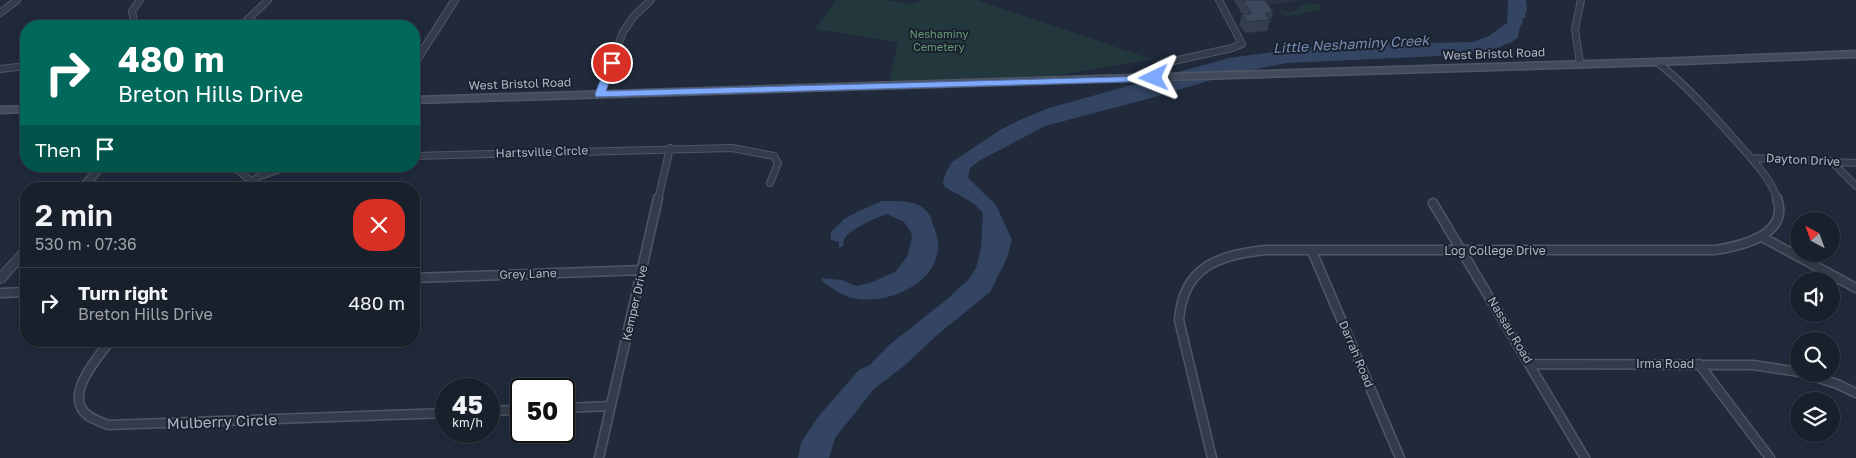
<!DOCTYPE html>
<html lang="en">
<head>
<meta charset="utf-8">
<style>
	body { margin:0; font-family:"Golos Text",sans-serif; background:#252d38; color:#f1f3f6; height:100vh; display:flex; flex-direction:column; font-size:19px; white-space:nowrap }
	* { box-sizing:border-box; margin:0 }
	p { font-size:16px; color:#9fa3a9 }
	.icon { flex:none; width:28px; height:28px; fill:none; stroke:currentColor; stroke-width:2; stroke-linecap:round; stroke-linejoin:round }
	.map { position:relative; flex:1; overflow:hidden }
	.drawer { position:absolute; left:20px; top:182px; width:400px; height:165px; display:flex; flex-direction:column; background:#18202c; border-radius:20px; box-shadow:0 2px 8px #0003,0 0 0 1px #363e48 }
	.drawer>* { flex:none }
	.guide { position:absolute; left:20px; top:20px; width:400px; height:152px; border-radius:20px; box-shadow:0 2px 8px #0003,0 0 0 1px #363e48; background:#00695c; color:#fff; overflow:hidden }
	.needle { width:32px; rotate:319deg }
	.tools { position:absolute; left:1790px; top:212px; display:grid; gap:10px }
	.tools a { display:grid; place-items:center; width:50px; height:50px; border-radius:50%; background:#18202c; box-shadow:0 2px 8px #0003,0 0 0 1px #363e48; font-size:25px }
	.speed { position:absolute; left:435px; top:378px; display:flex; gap:10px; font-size:25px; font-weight:700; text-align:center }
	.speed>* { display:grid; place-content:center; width:65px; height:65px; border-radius:50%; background:#18202c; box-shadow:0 2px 8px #0003,0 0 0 1px #363e48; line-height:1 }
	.speed small { font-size:12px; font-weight:400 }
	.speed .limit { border:2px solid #111; border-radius:8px; background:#fff; color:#111 }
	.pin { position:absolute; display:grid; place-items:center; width:42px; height:42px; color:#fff; margin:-21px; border:2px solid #fff; border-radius:50%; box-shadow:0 1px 5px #0007 }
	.me { position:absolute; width:55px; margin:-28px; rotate:268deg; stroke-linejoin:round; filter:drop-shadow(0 0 4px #0008) }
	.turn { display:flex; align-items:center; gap:18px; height:105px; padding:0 15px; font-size:22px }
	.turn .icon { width:65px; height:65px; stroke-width:2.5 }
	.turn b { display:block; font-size:35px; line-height:42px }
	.then { display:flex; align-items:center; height:48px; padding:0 15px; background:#0003; gap:10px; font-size:19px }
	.round { display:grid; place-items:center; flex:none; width:52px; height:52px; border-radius:20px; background:#252d38 }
	.overview { display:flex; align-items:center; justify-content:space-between; height:85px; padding:0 15px }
	h1 { font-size:30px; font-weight:600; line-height:38px }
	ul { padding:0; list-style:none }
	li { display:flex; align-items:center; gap:15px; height:70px; padding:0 15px; border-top:1px solid #363e48 }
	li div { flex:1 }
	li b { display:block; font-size:19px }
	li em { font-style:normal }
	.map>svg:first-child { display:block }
	.green { fill:#22383c }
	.water { fill:#334563 }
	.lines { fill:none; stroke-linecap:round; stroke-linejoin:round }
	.minor-far1-casing { stroke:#4f5766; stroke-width:8 }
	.minor-casing { stroke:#4f5766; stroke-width:11 }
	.tertiary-casing { stroke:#4f5766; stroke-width:2 }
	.secondary-casing { stroke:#4f5766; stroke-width:3 }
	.minor-far1 { stroke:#343c4b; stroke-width:6 }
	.minor { stroke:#343c4b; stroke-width:8 }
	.tertiary { fill:#343c4b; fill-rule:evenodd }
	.secondary { fill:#424b5e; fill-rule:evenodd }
	.wall { fill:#343e4e }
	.shaded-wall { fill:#2a3240 }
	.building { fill:#3c485b; stroke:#2a3240 }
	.route { fill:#7ea9fd; stroke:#526ea4 }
	.labels { text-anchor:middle; stroke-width:4; stroke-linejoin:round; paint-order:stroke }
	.far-park-label { font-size:11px; fill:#659974; stroke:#1a2230 }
	.street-label { font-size:12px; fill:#afb7c7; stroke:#1a2230 }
	.water-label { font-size:14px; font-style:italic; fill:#758cb1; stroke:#1a2230 }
	.near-street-label { font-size:15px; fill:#afb7c7; stroke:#1a2230 }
</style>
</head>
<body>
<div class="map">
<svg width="1856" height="458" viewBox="0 0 1856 458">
	<rect width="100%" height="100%" fill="#202a3b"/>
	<path class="green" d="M836,0h51l25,4 12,-4h53l174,59 -97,17 -165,6 9,-40 -83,-13z
		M1306,3l12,1 3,3 -2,3 -31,6 -9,-4 4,-2 4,2 12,-2 -2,-2z"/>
	<path class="water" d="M1508,0h18l1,10 -2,4 1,3 -4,2 1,4 -3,3 -2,12 -8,5 -7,2 -2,2 -40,8 -174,8 -56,11 -80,24 -106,28 -66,35 -9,7 -2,10 28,27 16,35 -5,18 -17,34 -53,43 -32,30 -31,24 -39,49 -6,20h-31l3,-15 17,-26 41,-47 11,-5 18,-19 58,-46 23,-21 7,-11 5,-20 2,-35 -10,-10 -28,-16 -2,-5 3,-10 6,-10 48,-32 22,-11 27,-11 180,-50 98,-13 146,-3 16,-6 18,-13z
		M882,201c15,0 40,-2 48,15 2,4 3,10 5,14 18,47 -46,79 -86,67 -10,-3 -18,-10 -26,-15l-2,-4 21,2 14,6 14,-3 25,-11 12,-15 5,-19 -1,-6 -7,-10 -17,-8c-10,3 -38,16 -42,24 -2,3 -1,6 -2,8l-4,2v-6l-8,-2v-8l13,-13 13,-7z"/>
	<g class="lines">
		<defs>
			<path id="minor-far1" d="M0,13l17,-13
				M135,26l-3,-15 8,-11
				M241,26l27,-26
				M1657,62c29,23 54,51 79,79 16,18 33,35 42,59
				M1580,64l-5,-35 6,-29
				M0,69l26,-3
				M1154,78v-8l6,-6 72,-16 10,-4 -23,-44
				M600,95l23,-63 11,-16 17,-16
				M414,156l318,-8 42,8 4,7 -8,20
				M1751,158l105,5
				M1831,161l25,25
				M233,166l18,15
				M237,189l23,-13 29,-10
				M658,200l12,-52"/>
			<path id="minor" d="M1433,203l152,255
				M1762,237l94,51
				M1312,251l88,207
				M414,278l229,-8
				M0,293l26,-1
				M110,341c-11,15 -41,48 -28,68 5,9 17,12 26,16l338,-12
				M1530,364l223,1 46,7
				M1699,364l71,94
				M1806,374l31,10 19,9
				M564,408l47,-2
				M489,411l32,-1
				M599,458l59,-260
				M1212,458l-33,-138c4,-53 39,-65 86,-70h450c26,-4 75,-15 62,-52"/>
			<path id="tertiary" d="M451,0h8l-41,64 -4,2v-8z
				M97,166h9l-19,23h-11z
				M26,247v9l-22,26 -4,1v-11l22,-24z"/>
			<path id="secondary" d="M1856,51v6l-199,8 -1243,38v-6l1243,-38z
				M26,106v6l-26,1v-6z"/>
		</defs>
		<use href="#minor-far1" class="minor-far1-casing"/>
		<use href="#minor" class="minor-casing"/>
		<use href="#tertiary" class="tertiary-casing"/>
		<use href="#secondary" class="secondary-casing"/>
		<use href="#minor-far1" class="minor-far1"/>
		<use href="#minor" class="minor"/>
		<use href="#tertiary" class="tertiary"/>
		<use href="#secondary" class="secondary"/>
	</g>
	<path class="wall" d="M1234,0h62v1l-27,4 4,7 -3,11h-1l-2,8 -22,2 -6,-8 3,-11z"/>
	<path class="shaded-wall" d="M1261,0h35v1l-36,6z"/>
	<path class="building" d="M1243,0h22l8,12 -8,1 5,7 -23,2 -5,-8h9z"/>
	<path class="route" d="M612,60l4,3 -10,28 548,-15 5,2 -5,3 -558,16 -1,-3 12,-31z"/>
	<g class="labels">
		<g class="far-park-label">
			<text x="939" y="38">Neshaminy<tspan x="939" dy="13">Cemetery</tspan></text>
		</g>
		<g class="street-label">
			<text transform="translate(1494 54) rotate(-2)" y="4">West Bristol Road</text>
			<text transform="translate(520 84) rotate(-2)" y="4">West Bristol Road</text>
			<text transform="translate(542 152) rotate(-2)" y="4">Hartsville Circle</text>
			<text transform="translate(1803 160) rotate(3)" y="4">Dayton Drive</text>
			<text x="1495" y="255">Log College Drive</text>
			<text transform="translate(528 274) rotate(-2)" y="4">Grey Lane</text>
			<text transform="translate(635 303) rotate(-77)" y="4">Kemper Drive</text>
			<text transform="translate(1510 330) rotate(59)" y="4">Nassau Road</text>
			<text transform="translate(1356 354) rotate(67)" y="4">Darrah Road</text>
			<text x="1665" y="368">Irma Road</text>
		</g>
		<g class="water-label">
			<text transform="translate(1351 44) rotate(-3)" y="5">Little Neshaminy Creek</text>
		</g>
		<g class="near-street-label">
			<text transform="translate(222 422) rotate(-2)" y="5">Mulberry Circle</text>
		</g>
	</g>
</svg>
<div class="tools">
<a><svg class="needle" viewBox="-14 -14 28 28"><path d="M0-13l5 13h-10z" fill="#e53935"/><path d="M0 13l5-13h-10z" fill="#9fa3a9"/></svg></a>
<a><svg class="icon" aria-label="sound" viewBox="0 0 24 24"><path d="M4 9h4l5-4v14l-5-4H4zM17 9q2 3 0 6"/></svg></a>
<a><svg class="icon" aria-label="search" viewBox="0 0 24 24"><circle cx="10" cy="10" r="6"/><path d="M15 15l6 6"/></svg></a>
<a><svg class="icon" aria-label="layers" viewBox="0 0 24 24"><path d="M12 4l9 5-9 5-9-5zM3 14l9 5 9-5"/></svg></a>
</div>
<div class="speed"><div>45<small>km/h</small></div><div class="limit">50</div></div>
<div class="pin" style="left:612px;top:63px;background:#d93025"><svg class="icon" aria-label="arrive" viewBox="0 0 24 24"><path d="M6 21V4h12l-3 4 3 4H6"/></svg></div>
<svg class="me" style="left:1154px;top:78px" viewBox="-20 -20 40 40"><path d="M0-17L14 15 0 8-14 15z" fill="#7ea9fd" stroke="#fff" stroke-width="4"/></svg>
<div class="guide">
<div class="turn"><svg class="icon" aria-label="right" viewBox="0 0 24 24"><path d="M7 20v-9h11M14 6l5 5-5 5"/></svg><div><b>480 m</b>Breton Hills Drive</div></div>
<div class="then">Then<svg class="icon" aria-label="arrive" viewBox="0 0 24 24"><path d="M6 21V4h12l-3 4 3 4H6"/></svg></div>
</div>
<section class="drawer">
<div class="overview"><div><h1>2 min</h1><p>530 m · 07:36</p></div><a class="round" style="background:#d93025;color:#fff"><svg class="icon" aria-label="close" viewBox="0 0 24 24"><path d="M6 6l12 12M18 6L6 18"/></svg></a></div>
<ul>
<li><svg class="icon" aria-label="right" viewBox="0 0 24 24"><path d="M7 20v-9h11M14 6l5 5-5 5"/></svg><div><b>Turn right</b><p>Breton Hills Drive</p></div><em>480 m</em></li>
</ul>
</section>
</div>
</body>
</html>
